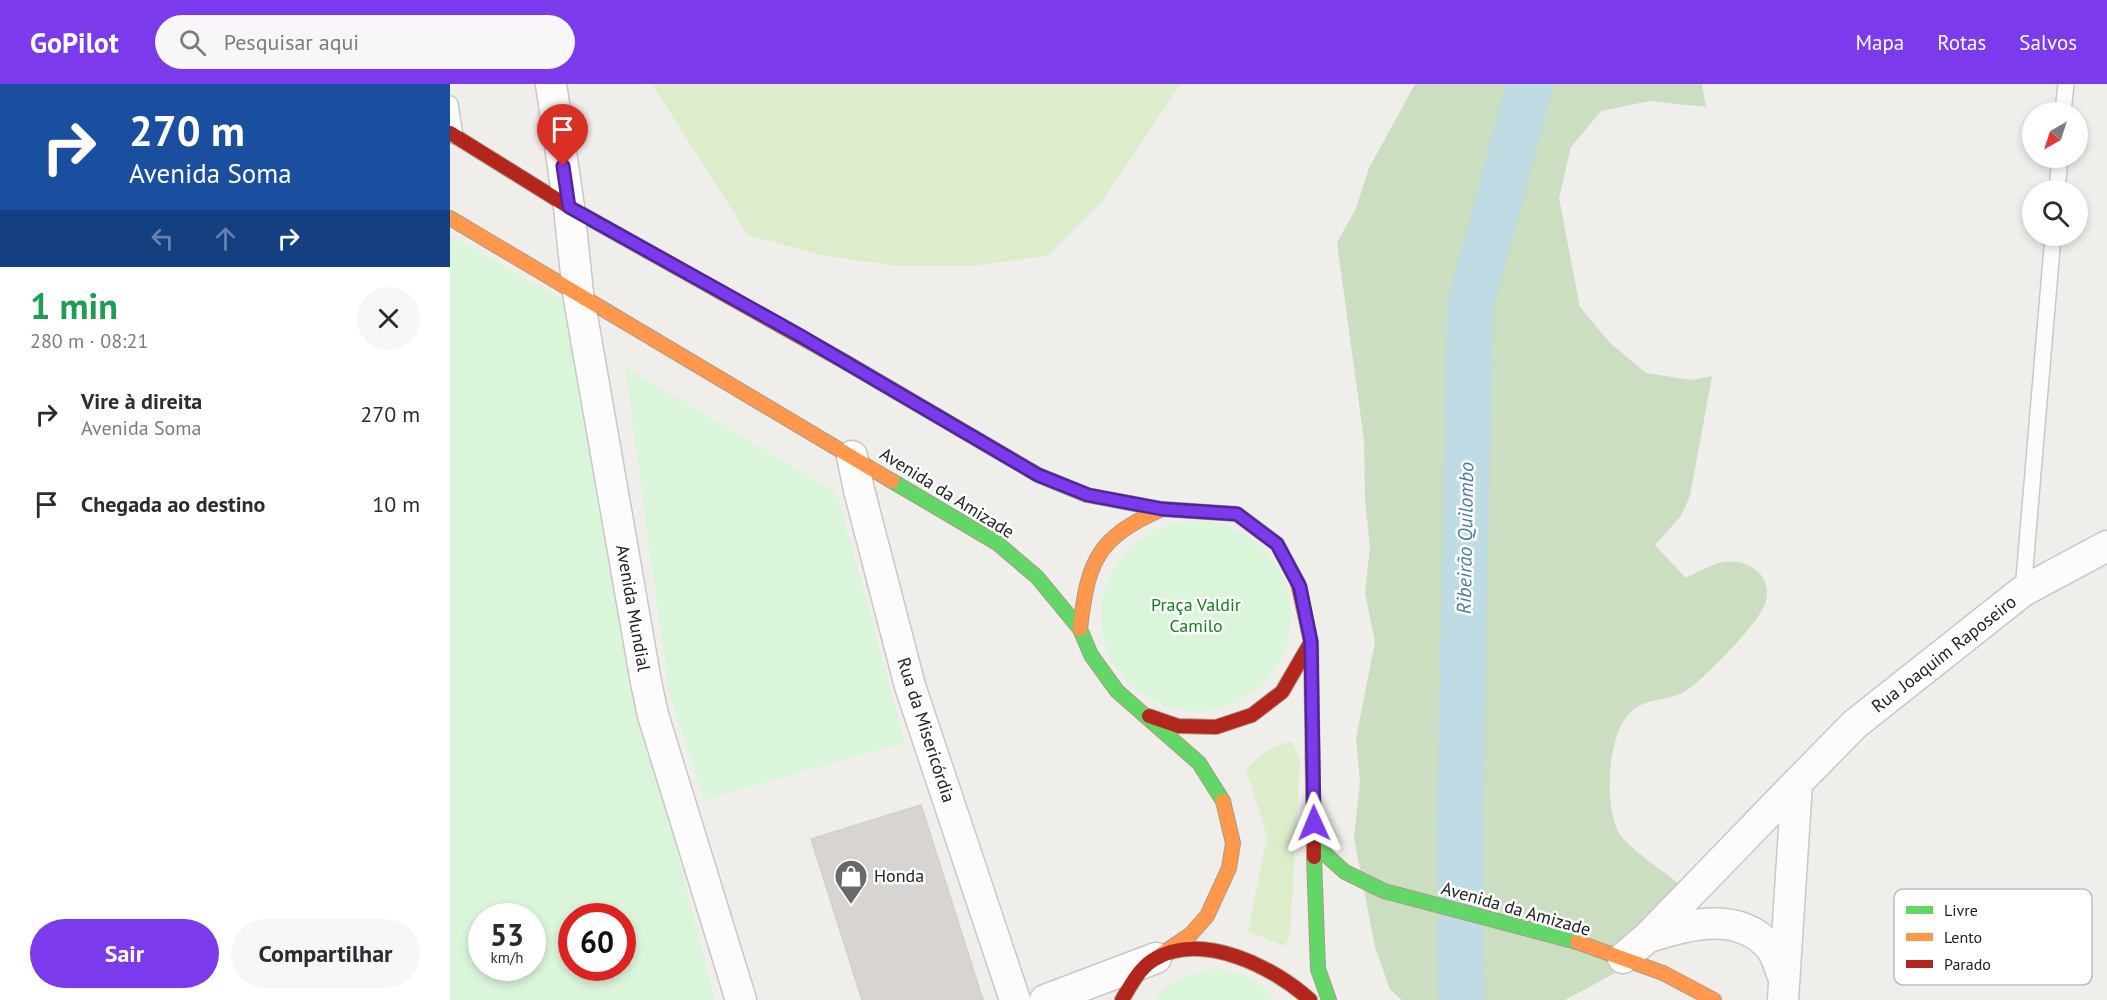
<!DOCTYPE html>
<html lang="pt">
<head>
<meta charset="utf-8">
<style>
	body { margin:0; font-family:"PT Sans",sans-serif; background:#f7f7f7; color:#2b2b33; height:100vh; display:flex; flex-direction:column; font-size:22px; white-space:nowrap }
	* { box-sizing:border-box; margin:0 }
	p { font-size:20px; color:#7c7c81 }
	.icon { flex:none; width:33px; height:33px; fill:none; stroke:currentColor; stroke-width:2; stroke-linecap:round; stroke-linejoin:round }
	.map { position:relative; flex:1; overflow:hidden }
	.sheet { display:flex; flex-direction:column; background:#fff; width:450px }
	.sheet>* { flex:none }
	.guide { background:#1a4fa0; color:#fff; overflow:hidden }
	.needle { width:39px; rotate:219deg }
	.buttons { position:absolute; left:1572px; top:18px; display:grid; gap:12px }
	.buttons a { display:grid; place-items:center; width:66px; height:66px; border-radius:50%; background:#fff; box-shadow:0 3px 9px #0003; font-size:30px }
	.speed { position:absolute; left:18px; top:819px; display:flex; gap:12px; font-size:30px; font-weight:700; text-align:center }
	.speed>* { display:grid; place-content:center; width:78px; height:78px; border-radius:50%; background:#fff; box-shadow:0 3px 9px #0003; line-height:1 }
	.speed small { font-size:15px; font-weight:400 }
	.speed .limit { border:9px solid #d22; background:#fff; color:#111 }
	.pin { position:absolute; display:grid; place-items:center; width:51px; height:51px; color:#fff; margin:-62px -26px; border-radius:50% 50% 50% 0; rotate:-45deg; box-shadow:0 0 6px #0007 }
	.pin .icon { rotate:45deg }
	.me { position:absolute; width:66px; margin:-33px; rotate:359deg; stroke-linejoin:round; filter:drop-shadow(0 0 4px #0008) }
	.turn { display:flex; align-items:center; gap:21px; height:126px; padding:0 30px; font-size:27px }
	.turn .icon { width:78px; height:78px; stroke-width:2.5 }
	.turn b { display:block; font-size:42px; line-height:51px }
	.lanes { display:flex; align-items:center; height:57px; padding:0 30px; background:#0003; justify-content:center; gap:30px; direction:ltr }
	.lanes .off { opacity:.35 }
	.round { display:grid; place-items:center; flex:none; width:63px; height:63px; border-radius:32px; background:#f7f7f7 }
	.overview { display:flex; align-items:center; justify-content:space-between; height:102px; padding:0 30px }
	h1 { font-size:36px; font-weight:600; line-height:45px; color:#1e9e55 }
	.primary-button { display:flex; gap:12px; margin-top:auto; padding:12px 30px }
	.primary-button a { flex:1; height:69px; border-radius:36px; background:#7c3aed; color:#fff; font-size:24px; font-weight:600; line-height:69px; text-align:center }
	.primary-button a+a { background:#f7f7f7; color:#2b2b33 }
	ul { padding:0; list-style:none }
	li { display:flex; align-items:center; gap:18px; height:90px; padding:0 30px }
	li div { flex:1 }
	li b { display:block; font-size:22px }
	li em { font-style:normal }
	header { display:flex; align-items:center; gap:36px; box-sizing:border-box; height:84px; padding:0 30px; background:#7c3aed; color:#fff }
	header strong { font-size:28px }
	nav { display:flex; gap:33px; margin-inline-start:auto; font-size:21px }
	.search { width:420px; height:54px; background:#f7f7f7; display:flex; align-items:center; gap:15px; box-sizing:border-box; padding:0 21px; border-radius:33px; color:#7c7c81; font-size:22px }
	main { display:flex; flex:1; min-height:0 }
	.map>svg:first-child { display:block }
	.grass { fill:#ddeccb }
	.forest { fill:#cbdec1 }
	.park { fill:#daf5da; fill-rule:evenodd }
	.lines { fill:none; stroke-linecap:round; stroke-linejoin:round }
	.river { stroke:#bfdbe3; stroke-width:46 }
	.building { fill:#d7d4d2; stroke:#d3d0cc; stroke-width:1.5 }
	.lane-casing { stroke:#c9c8c7; stroke-width:18 }
	.street-casing { stroke:#c9c8c7; stroke-width:33 }
	.fast-casing { stroke:#a79c86; stroke-width:16 }
	.slow-casing { stroke:#a79c86; stroke-width:16 }
	.jam-casing { stroke:#a79c86; stroke-width:16 }
	.lane { stroke:#fdfcfc; stroke-width:15 }
	.street { stroke:#fdfcfc; stroke-width:30 }
	.fast { stroke:#63d668; stroke-width:14 }
	.slow { stroke:#ff974d; stroke-width:14 }
	.jam { stroke:#b3261e; stroke-width:14 }
	.route-casing { stroke:#51269a; stroke-width:15 }
	.route { stroke:#7c3aed; stroke-width:10 }
	.labels { text-anchor:middle; stroke-width:5; stroke-linejoin:round; paint-order:stroke }
	.street-label { font-size:18px; fill:#222; stroke:#fff }
	.park-label { font-size:18px; fill:#0c8416; stroke:#fff }
	.poi-label { font-size:18px; fill:#222; stroke:#fff; text-anchor:start }
	.water-label { font-size:20px; font-style:italic; fill:#4a7aab; stroke:#fff }
	.key { fill:#fff; stroke:#bdbdbd; stroke-width:1.5 }
	.key-label { font-size:16px; fill:#222 }
</style>
</head>
<body>
<header>
<strong>GoPilot</strong>
<div class="search"><svg class="icon" aria-label="search" viewBox="0 0 24 24"><circle cx="10" cy="10" r="6"/><path d="M15 15l6 6"/></svg>Pesquisar aqui</div>
<nav><a>Mapa</a><a>Rotas</a><a>Salvos</a></nav>
</header>
<main>
<section class="sheet">
<div class="guide">
<div class="turn"><svg class="icon" aria-label="right" viewBox="0 0 24 24"><path d="M7 20v-9h11M14 6l5 5-5 5"/></svg><div><b>270 m</b>Avenida Soma</div></div>
<div class="lanes"><svg class="icon off" aria-label="left" viewBox="0 0 24 24"><path d="M17 20v-9H6M10 6l-5 5 5 5"/></svg><svg class="icon off" aria-label="ahead" viewBox="0 0 24 24"><path d="M12 20V5M6 11l6-6 6 6"/></svg><svg class="icon" aria-label="right" viewBox="0 0 24 24"><path d="M7 20v-9h11M14 6l5 5-5 5"/></svg></div>
</div>
<div class="overview"><div><h1>1 min</h1><p>280 m · 08:21</p></div><a class="round"><svg class="icon" aria-label="close" viewBox="0 0 24 24"><path d="M6 6l12 12M18 6L6 18"/></svg></a></div>
<ul>
<li><svg class="icon" aria-label="right" viewBox="0 0 24 24"><path d="M7 20v-9h11M14 6l5 5-5 5"/></svg><div><b>Vire à direita</b><p>Avenida Soma</p></div><em>270 m</em></li>
<li><svg class="icon" aria-label="arrive" viewBox="0 0 24 24"><path d="M6 21V4h12l-3 4 3 4H6"/></svg><div><b>Chegada ao destino</b></div><em>10 m</em></li>
</ul>
<div class="primary-button"><a>Sair</a><a>Compartilhar</a></div>
</section>
<div class="map">
<svg width="1657" height="916" viewBox="0 0 1657 916">
	<rect width="100%" height="100%" fill="#f0eeeb"/>
	<path class="grass" d="M202,0h529l-79,117 -55,55 -76,10h-75l-75,-11 -73,-20z
		M842,657l8,18 -10,177 -6,10 -36,-15 19,-95 -21,-66c13,-16 26,-24 46,-29z"/>
	<path class="forest" d="M965,0h287l4,23 -56,-6 -49,10 -30,36 -12,51 21,109 30,36 36,30 46,7 20,-4 -22,120 -9,20 -26,29 31,33c10,-5 22,-12 33,-15 32,-8 61,18 42,49 -10,18 -62,73 -79,81 -19,9 -38,4 -54,22 -21,24 -24,91 -9,118 7,13 47,40 59,50v12l-29,60 -84,45h-163l-12,-10 -15,-43 -21,-109 6,-56 -4,-44 19,-96 -10,-49 5,-46 -5,-46 -1,-61 -27,-197 19,-35 13,-40z"/>
	<path class="park" d="M0,151l132,76 56,388 77,301h-265zM32,832h50v52h-50zM122,832h50v52h-50z
		M175,283l212,126 68,250 -201,57 -35,-107z
		M651 532a95 95 0 1 1 190 0a95 95 0 1 1-190 0Z
		M770,885c23,5 40,12 55,31h-122c19,-22 38,-29 67,-31z"/>
	<g class="lines">
		<path class="river" d="M1011,916l-1,-182 10,-511 60,-223"/>
	</g>
	<path class="building" d="M471,721l62,195h-121l-51,-161z"/>
	<g class="lines">
		<defs>
			<path id="lane" d="M0,20l5,32
				M1613,28l3,-28
				M1607,106l3,-32
				M1573,507l30,-355"/>
			<path id="street" d="M101,0l18,123 9,86 68,389 7,33 88,285
				M402,372l7,34 51,196 105,314
				M1347,699l58,-59 168,-133 84,-45
				M1199,853c39,-12 88,-27 120,9 7,7 10,21 14,30
				M1173,874l24,-20 150,-155 -14,217
				M595,916l111,-42"/>
			<path id="fast" d="M397,279l191,112 49,20 75,14 75,5 40,30 21,39
				M442,397l105,62 40,34 43,52 11,26 26,36 82,72 24,38
				M865,761l30,27 39,19 193,51
				M864,773l4,112 11,31"/>
			<path id="slow" d="M0,134l442,263
				M630,545c8,-69 17,-91 82,-120
				M1127,858l86,31 51,27
				M706,874l34,-23 17,-19 22,-48 4,-25 -10,-42"/>
			<path id="jam" d="M0,49l119,74 278,156
				M848,499l13,59 3,215
				M699,632l29,10 38,1 36,-12 30,-23 29,-50
				M672,916c8,-14 17,-31 31,-40 48,-30 121,7 157,40"/>
		</defs>
		<use href="#lane" class="lane-casing"/>
		<use href="#street" class="street-casing"/>
		<use href="#fast" class="fast-casing"/>
		<use href="#slow" class="slow-casing"/>
		<use href="#jam" class="jam-casing"/>
		<use href="#lane" class="lane"/>
		<use href="#street" class="street"/>
		<use href="#fast" class="fast"/>
		<use href="#slow" class="slow"/>
		<use href="#jam" class="jam"/>
	</g>
	<g class="lines">
		<defs>
			<path id="route" d="M113,82l6,41 230,128 239,140 50,20 74,14 75,5 40,30 23,43 11,55 3,181"/>
		</defs>
		<use href="#route" class="route-casing"/>
		<use href="#route" class="route"/>
	</g>
	<defs>
		<symbol id="shop-pin" viewBox="-11 -11 22 30"><path d="M0 17L-7.5 6A9.5 9.5 0 1 1 7.5 6Z" fill="#6a6968" stroke="#fff"/><path d="M-5-2.5h2.3a2.7 3.5 0 0 1 5.4 0H5L5.5 6h-11ZM-1.5-2.5h3a1.5 2.3 0 0 0-3 0Z" fill="#fff"/></symbol>
	</defs>
	<g fill-rule="evenodd">
		<use href="#shop-pin" x="382" y="773" width="38" height="52"/>
	</g>
	<g class="labels">
		<g class="street-label">
			<text transform="translate(497 409) rotate(32)" y="6">Avenida da Amizade</text>
			<text transform="translate(183 524) rotate(80)" y="6">Avenida Mundial</text>
			<text transform="translate(1494 570) rotate(-38)" y="6">Rua Joaquim Raposeiro</text>
			<text transform="translate(476 646) rotate(72)" y="6">Rua da Misericórdia</text>
			<text transform="translate(1066 825) rotate(16)" y="6">Avenida da Amizade</text>
		</g>
		<g class="park-label">
			<text x="746" y="527">Praça Valdir<tspan x="746" dy="21">Camilo</tspan></text>
		</g>
		<g class="poi-label">
			<text x="424" y="798">Honda</text>
		</g>
		<g class="water-label">
			<text transform="translate(1015 454) rotate(-89)" y="7">Ribeirão Quilombo</text>
		</g>
	</g>
	<rect x="1444" y="805" width="198" height="96" rx="9" class="key"/>
	<rect x="1456" y="822" width="27" height="8" fill="#63d668"/>
	<rect x="1456" y="849" width="27" height="8" fill="#ff974d"/>
	<rect x="1456" y="876" width="27" height="8" fill="#b3261e"/>
	<g class="key-label">
		<text x="1494" y="832">Livre</text>
		<text x="1494" y="859">Lento</text>
		<text x="1494" y="886">Parado</text>
	</g>
</svg>
<div class="buttons">
<a><svg class="needle" viewBox="-14 -14 28 28"><path d="M0-13l5 13h-10z" fill="#e53935"/><path d="M0 13l5-13h-10z" fill="#7c7c81"/></svg></a>
<a><svg class="icon" aria-label="search" viewBox="0 0 24 24"><circle cx="10" cy="10" r="6"/><path d="M15 15l6 6"/></svg></a>
</div>
<div class="speed"><div>53<small>km/h</small></div><div class="limit">60</div></div>
<div class="pin" style="left:113px;top:82px;background:#d93025"><svg class="icon" aria-label="arrive" viewBox="0 0 24 24"><path d="M6 21V4h12l-3 4 3 4H6"/></svg></div>
<svg class="me" style="left:864px;top:739px" viewBox="-20 -20 40 40"><path d="M0-17L14 15 0 8-14 15z" fill="#7c3aed" stroke="#fff" stroke-width="4"/></svg>
</div>
</main>
</body>
</html>
